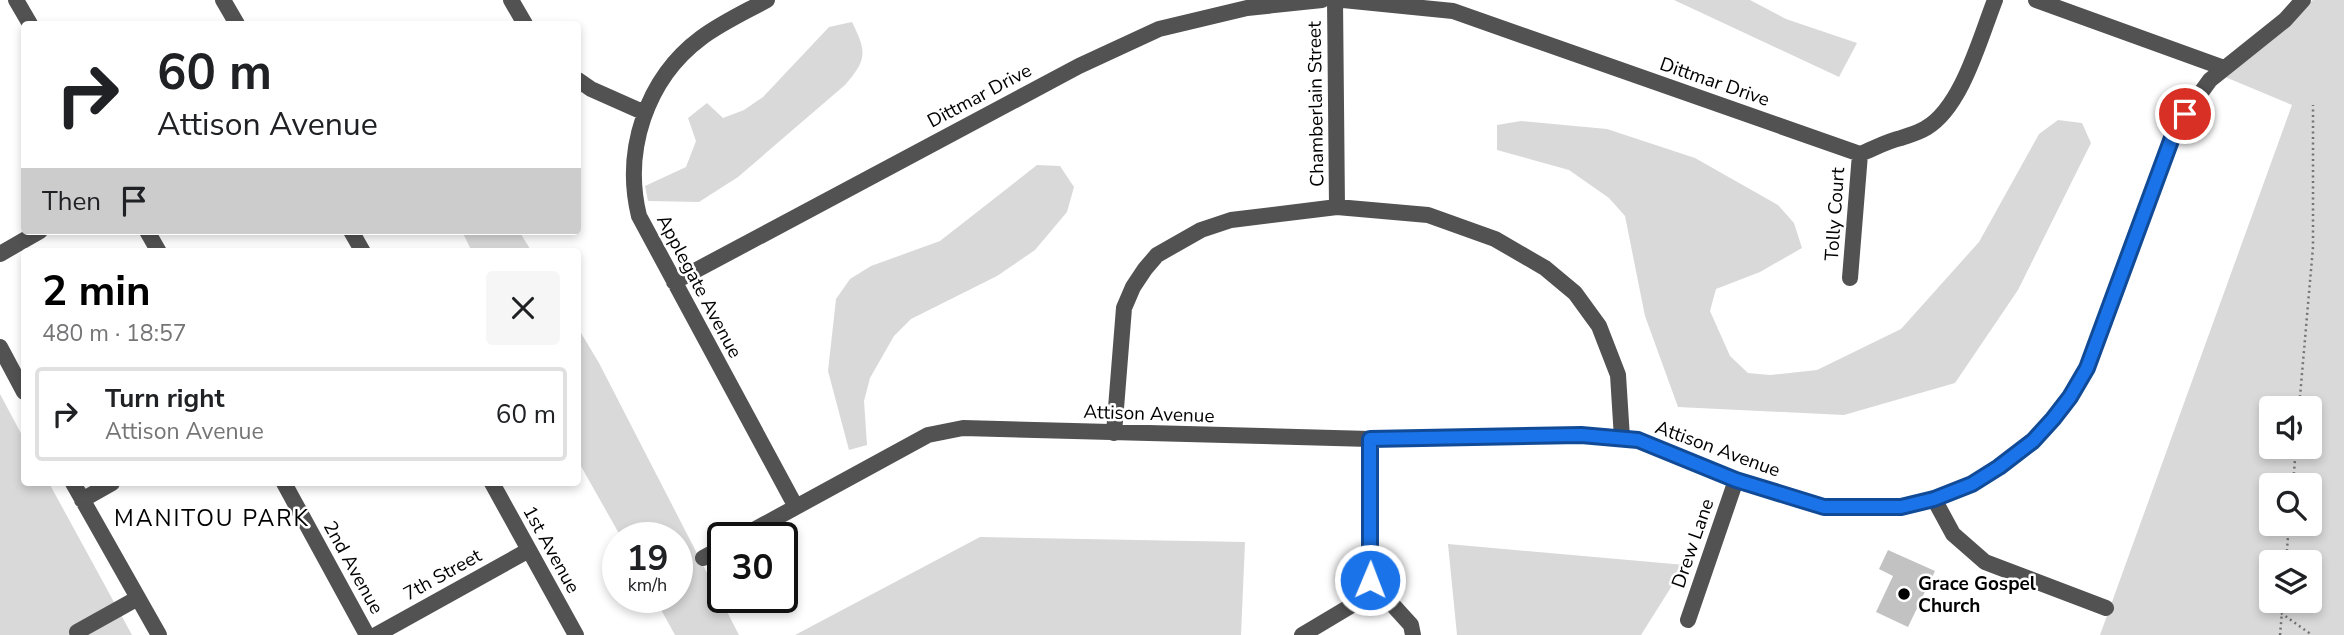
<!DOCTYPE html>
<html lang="en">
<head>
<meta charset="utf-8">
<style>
	body { margin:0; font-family:"Nunito Sans",sans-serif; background:#f6f6f6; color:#202124; height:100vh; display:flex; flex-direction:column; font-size:26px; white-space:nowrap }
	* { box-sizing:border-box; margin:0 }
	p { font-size:23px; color:#757577 }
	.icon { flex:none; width:38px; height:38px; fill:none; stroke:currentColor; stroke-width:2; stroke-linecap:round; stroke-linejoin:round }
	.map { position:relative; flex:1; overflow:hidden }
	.drawer { position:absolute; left:21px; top:248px; width:560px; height:238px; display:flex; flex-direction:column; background:#fff; border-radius:7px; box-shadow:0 4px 10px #0003 }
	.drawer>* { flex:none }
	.top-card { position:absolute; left:21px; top:21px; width:560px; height:214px; border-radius:7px; box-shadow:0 4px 10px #0003; background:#fff; color:#202124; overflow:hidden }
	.tools { position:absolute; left:2259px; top:396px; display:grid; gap:14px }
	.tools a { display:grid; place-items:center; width:63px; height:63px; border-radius:7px; background:#fff; box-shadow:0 4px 10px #0003; font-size:35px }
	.speed { position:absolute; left:602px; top:522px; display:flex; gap:14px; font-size:35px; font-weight:700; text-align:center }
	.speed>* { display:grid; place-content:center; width:91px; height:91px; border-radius:50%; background:#fff; box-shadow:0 4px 10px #0003; line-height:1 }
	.speed small { font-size:18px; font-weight:400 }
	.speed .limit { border:4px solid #111; border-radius:10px; background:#fff; color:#111 }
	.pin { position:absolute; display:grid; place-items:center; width:60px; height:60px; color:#fff; margin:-30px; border:4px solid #fff; border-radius:50%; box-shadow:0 2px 7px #0007 }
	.me { position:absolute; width:77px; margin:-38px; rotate:1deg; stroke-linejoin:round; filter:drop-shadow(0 0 5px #0008) }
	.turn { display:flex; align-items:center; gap:24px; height:147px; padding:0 21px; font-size:32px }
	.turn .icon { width:91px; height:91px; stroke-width:2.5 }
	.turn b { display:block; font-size:49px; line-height:60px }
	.then { display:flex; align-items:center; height:66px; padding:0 21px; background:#0003; gap:14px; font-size:26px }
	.round { display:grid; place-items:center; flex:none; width:74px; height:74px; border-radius:7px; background:#f6f6f6 }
	.headline { display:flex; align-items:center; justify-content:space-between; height:119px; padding:0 21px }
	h1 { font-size:42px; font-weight:700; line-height:52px; color:#000 }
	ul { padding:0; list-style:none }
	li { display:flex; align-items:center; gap:21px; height:94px; margin:0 14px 10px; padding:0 7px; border:4px solid #e0e0e0; border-radius:7px }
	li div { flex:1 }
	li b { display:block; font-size:26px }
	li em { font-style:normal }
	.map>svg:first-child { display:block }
	.green { fill:#d9d9d9; fill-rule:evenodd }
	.building { fill:#c2c2c2 }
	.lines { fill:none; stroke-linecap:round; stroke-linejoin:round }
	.path { stroke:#747474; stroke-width:2.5; stroke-dasharray:2 3.5; stroke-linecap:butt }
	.minor { stroke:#525252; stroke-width:16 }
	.route-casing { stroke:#114b97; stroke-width:18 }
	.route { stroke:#1a73e8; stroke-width:12 }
	.poi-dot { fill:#000; stroke:#fff; stroke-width:2.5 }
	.labels { text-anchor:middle; stroke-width:5; stroke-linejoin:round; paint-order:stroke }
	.street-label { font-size:19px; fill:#000; stroke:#fff }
	.poi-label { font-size:19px; font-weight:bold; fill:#000; stroke:#fff; text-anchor:start }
	.quarter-label { font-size:23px; letter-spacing:2px; fill:#000; stroke:#fff }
</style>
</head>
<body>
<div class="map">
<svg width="2344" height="635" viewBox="0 0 2344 635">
	<rect width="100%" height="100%" fill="#fff"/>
	<path class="green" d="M1674,0h76l36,19 71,24 -18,34z
		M2313,0h31v635h-244l192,-530 -74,-31zM2272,408h38v38h-38zM2272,485h38v38h-38zM2272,562h38v38h-38z
		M852,22c15,30 15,38 -7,63l-107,92 -39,25 -51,-1 -3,-15 41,-19 10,-26 -8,-23 19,-15 16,15 21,-8 19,-13 66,-70z
		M2058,120l24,3 9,20 -73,147 -63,93 -111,32 -166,-8 -33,-91 -20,-100 -16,-18 -40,-28 -72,-20v-25l24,-4 86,8 88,29 83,47 16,18 8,25 -42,24 -44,17 -6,22 20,45 18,17 22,2 47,-5 84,-41 78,-87 60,-108z
		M1037,165l23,1 14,21 -7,25 -32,38 -38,26 -86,43 -17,17 -24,42 -6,23 3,44 -18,5 -21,-79 8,-72 14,-20 21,-13 69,-25z
		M462,231h57l13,21h-60z
		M578,328l21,35 140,272h-64l-21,-38h23v-60h-56l-39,-69 -4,-9z
		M0,394l24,45v44h25l83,152h-132z
		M980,537l265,5 -4,93h-446z
		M1448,544l237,21 -44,70h-184z"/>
	<path class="building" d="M1888,550l47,21 -27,56 -32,-15 17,-36 -14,-7z"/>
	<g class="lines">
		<path class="path" d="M2299,408l14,-161v-142
			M2293,485l3,-39
			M2286,562l3,-39
			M2281,613l31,22
			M2280,635l3,-35"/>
		<path class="minor" d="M16,0l14,24
			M223,0l14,24
			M511,0l14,24
			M767,0c-22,12 -46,23 -66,38 -55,41 -78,113 -62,178l157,291
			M1335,0l2,207
			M1343,0l110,11 407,143c13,-5 27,-13 41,-16 8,-3 17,-5 25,-10 36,-21 54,-90 69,-128
			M2036,0l188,68
			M578,80l13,9 54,24
			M147,231l12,21
			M351,231l12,21
			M0,254l40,-23
			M1850,278l10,-124
			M674,282l405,-216 80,-37 88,-21 75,-8
			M0,347l24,45
			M1114,433l10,-125 9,-21 12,-18 12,-14 44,-25 30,-10 106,-13 91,8 67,24 50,29 30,25 24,33 19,49 4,63
			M73,483l86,152
			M284,483l83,152
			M492,483l84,152
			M1934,499l19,35 32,28 121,46
			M82,500l30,-17
			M741,537l187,-102 35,-7 407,11 211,-4 57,5 98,40 88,27h77l33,-8 38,-15 27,-17 34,-26 20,-22 17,-22 17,-29 89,-241 34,-47 75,-60 18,-20
			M703,558l20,-11
			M1370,580v-141
			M1370,580l41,45 2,10
			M1688,620l48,-140
			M77,632l61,-34
			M376,635l153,-85
			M1302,635l52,-31 16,-24"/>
	</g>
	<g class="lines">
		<defs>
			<path id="route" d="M1370,580v-141l211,-4 57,5 98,40 88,27h77l33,-8 38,-15 27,-17 34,-26 20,-22 17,-22 17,-29 89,-241 9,-13"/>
		</defs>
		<use href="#route" class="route-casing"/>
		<use href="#route" class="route"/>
	</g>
	<circle class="poi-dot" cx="1904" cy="594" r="7"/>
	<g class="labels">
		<g class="street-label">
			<text transform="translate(1715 81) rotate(19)" y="7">Dittmar Drive</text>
			<text transform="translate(979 95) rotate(-28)" y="7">Dittmar Drive</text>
			<text transform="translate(1315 104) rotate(-91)" y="7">Chamberlain Street</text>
			<text transform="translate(1834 214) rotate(-86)" y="7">Tolly Court</text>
			<text transform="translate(700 286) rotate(62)" y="7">Applegate Avenue</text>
			<text transform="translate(1149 413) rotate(2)" y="7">Attison Avenue</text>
			<text transform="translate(1718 448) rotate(20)" y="7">Attison Avenue</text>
			<text transform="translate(1692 543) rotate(-71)" y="7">Drew Lane</text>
			<text transform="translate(552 549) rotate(61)" y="7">1st Avenue</text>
			<text transform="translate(354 567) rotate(61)" y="7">2nd Avenue</text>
			<text transform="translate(442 574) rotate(-29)" y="7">7th Street</text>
		</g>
		<g class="poi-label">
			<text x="1918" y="590">Grace Gospel<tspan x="1918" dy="22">Church</tspan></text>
		</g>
		<g class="quarter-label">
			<text x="212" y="526">MANITOU PARK</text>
		</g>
	</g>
</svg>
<div class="tools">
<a><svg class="icon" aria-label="sound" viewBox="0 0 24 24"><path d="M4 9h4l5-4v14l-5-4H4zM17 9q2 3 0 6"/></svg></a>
<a><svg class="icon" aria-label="search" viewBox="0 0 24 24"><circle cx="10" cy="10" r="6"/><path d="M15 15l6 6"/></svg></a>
<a><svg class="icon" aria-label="layers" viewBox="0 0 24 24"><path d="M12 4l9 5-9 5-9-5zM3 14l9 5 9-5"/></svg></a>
</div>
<div class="speed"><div>19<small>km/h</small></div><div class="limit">30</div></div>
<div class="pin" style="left:2185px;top:114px;background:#d93025"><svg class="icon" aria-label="arrive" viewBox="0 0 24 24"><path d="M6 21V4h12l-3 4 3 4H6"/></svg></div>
<svg class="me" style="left:1370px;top:580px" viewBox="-20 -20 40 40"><circle r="17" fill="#1a73e8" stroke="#fff" stroke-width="3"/><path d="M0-11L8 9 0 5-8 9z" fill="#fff"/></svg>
<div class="top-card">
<div class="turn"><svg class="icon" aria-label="right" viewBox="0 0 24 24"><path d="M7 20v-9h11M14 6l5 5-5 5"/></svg><div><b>60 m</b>Attison Avenue</div></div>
<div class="then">Then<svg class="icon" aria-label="arrive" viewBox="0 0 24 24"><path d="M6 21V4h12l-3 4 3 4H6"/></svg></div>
</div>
<section class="drawer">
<div class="headline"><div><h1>2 min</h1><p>480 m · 18:57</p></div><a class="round"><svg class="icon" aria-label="close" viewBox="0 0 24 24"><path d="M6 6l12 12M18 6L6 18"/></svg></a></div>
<ul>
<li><svg class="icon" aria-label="right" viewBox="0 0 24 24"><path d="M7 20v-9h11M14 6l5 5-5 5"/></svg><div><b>Turn right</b><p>Attison Avenue</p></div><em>60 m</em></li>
</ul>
</section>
</div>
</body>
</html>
